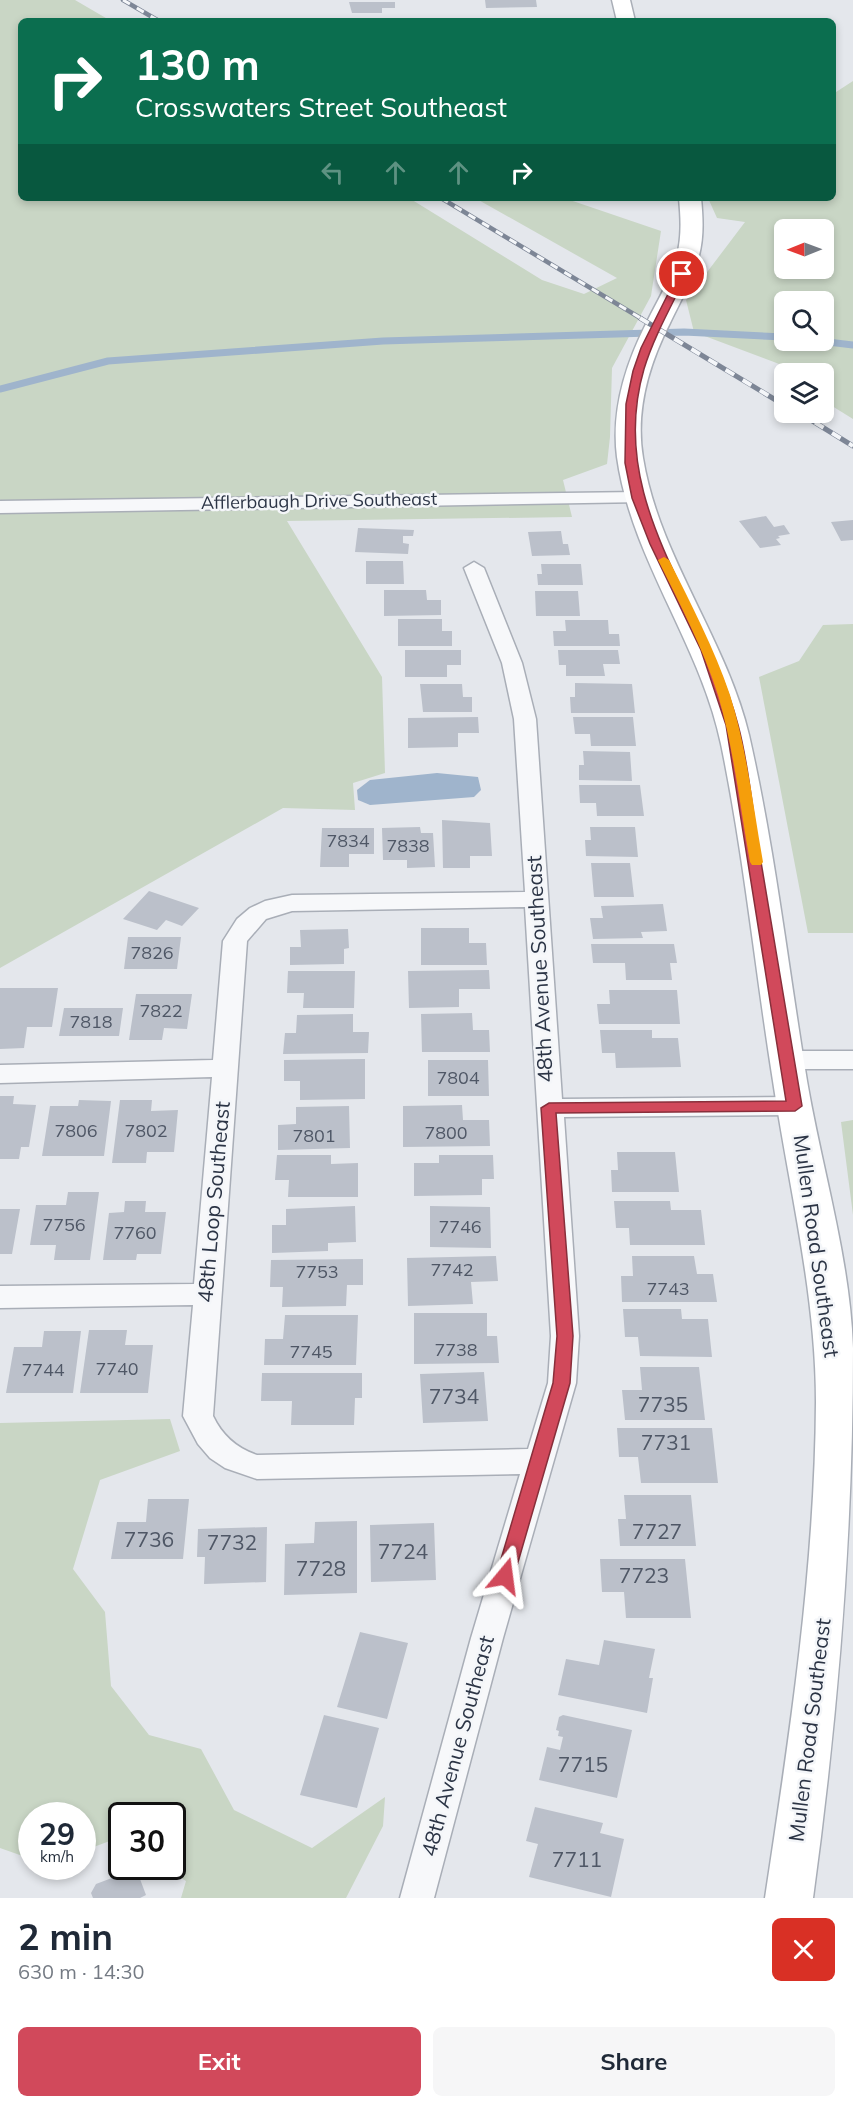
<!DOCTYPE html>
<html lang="en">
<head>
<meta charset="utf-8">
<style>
	body { margin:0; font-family:Mulish,sans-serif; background:#f6f6f7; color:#1f2937; height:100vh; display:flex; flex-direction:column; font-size:22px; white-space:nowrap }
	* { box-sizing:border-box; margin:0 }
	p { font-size:20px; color:#747a83 }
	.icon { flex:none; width:33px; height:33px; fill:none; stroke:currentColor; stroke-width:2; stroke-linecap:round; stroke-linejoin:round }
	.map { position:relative; height:1898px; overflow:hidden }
	.side { display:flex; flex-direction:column; background:#fff; flex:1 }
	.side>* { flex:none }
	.hud { position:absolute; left:18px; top:18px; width:818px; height:183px; border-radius:9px; box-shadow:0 3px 9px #0003; background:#0b6e4f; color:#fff; overflow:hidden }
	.needle { width:39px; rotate:269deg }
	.fabs { position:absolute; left:774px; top:219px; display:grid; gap:12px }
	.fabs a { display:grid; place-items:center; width:60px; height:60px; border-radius:9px; background:#fff; box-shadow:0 3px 9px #0003; font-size:30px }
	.speed { position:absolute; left:18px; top:1802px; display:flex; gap:12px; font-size:30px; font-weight:700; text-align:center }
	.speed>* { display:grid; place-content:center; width:78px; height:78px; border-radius:50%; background:#fff; box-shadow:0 3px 9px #0003; line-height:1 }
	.speed small { font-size:15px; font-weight:400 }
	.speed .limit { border:3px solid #111; border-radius:9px; background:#fff; color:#111 }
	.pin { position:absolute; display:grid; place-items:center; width:51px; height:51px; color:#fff; margin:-26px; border:3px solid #fff; border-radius:50%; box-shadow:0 2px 6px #0007 }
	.me { position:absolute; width:66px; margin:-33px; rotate:16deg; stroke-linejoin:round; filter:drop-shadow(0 0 4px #0008) }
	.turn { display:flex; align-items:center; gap:21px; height:126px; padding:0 18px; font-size:27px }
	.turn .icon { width:78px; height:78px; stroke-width:2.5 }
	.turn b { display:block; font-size:42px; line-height:51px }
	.lanes { display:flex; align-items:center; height:57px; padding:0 18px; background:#0003; justify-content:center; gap:30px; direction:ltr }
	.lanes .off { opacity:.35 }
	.round { display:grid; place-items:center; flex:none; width:63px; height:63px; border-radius:9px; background:#f6f6f7 }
	.head { display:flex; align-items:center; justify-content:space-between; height:102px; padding:0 18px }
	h1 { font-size:36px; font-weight:700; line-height:45px }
	.button { display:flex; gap:12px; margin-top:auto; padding:12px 18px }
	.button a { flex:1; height:69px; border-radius:9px; background:#d1495b; color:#fff; font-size:24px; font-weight:700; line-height:69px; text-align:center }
	.button a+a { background:#f6f6f7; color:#1f2937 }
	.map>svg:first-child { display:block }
	.green { fill:#c9d6c5; fill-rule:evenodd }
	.water { fill:#9fb4cc }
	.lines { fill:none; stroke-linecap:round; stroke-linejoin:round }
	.stream { stroke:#9fb4cc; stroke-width:7 }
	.building { fill:#bbc0ca }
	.street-casing { stroke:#a9aeb7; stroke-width:3 }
	.secondary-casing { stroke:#a9aeb7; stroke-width:3 }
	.street { fill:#f7f8fa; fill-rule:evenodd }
	.secondary { fill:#fff; fill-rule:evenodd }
	.rail-far1-casing { stroke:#7d8696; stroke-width:4.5 }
	.rail-casing { stroke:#7d8696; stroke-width:5 }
	.rail-far1 { stroke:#f4f6f9; stroke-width:3; stroke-dasharray:8; stroke-linecap:butt }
	.rail { stroke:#f4f6f9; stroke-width:4; stroke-dasharray:10; stroke-linecap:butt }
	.route { fill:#d1495b; stroke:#882f3b; stroke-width:1.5 }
	.slow { fill:#f59e0b }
	.labels { text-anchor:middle; stroke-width:5; stroke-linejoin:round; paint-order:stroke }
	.far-street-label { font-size:18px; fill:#2b3445; stroke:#f4f6f9 }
	.number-label { font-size:18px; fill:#4f5766 }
	.street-label { font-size:21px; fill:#2b3445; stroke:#f4f6f9 }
	.near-number-label { font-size:21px; fill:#4f5766 }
</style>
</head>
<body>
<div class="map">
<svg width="853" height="1898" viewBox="0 0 853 1898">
	<rect width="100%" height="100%" fill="#e4e7ec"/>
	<path class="green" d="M0,0h75l36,21h-90v177h388l133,82 42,14 33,-16 -142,-80h89l97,33 -10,65 -39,72 -2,69 -3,27 -44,16 9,37 -285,4 95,156 3,96 -32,10 2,27 -72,-2 -283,160z
		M853,81v338l-29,-18v-27l-21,-1 -109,-41 -8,-32 59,-78 -28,-4 -9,-20h124l1,-104zM784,230h40v38h-40zM784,302h40v38h-40z
		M853,624v309h-45l-49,-256 40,-16 24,-36z
		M853,1120v95l-12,-93z
		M170,1419l10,32 -80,29 -27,89 32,43 6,74 38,49 52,14 33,61 78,38 73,-51 -2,29 -37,72h-165l5,-17 -25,-15h11v-51h-50l-1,27 -6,-3 -32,12 -1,-36h-50l-1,44 -31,-11v-425z"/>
	<path class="water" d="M437,773l41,4 3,13 -7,7 -104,8 -12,-5 -1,-10 13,-10z"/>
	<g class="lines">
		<path class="stream" d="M811,340l42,5
			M0,389l108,-28 275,-20 301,-9 100,5"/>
	</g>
	<path class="building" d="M485,0h51l1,7 -51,1z
		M349,2h46v6h-13v5h-30z
		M766,516l8,11 10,-2 6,9 -12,2 2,2 -4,1 5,6 -21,3 -21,-27z
		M853,520v20l-12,1 -10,-19z
		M358,528l56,2 -1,6h-10v7l6,1 -1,10 -53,-2z
		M561,531l2,13h5l2,11 -38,1 -4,-24z
		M366,561h37l1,23h-38z
		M541,564h40l2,21h-45l-1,-11h5z
		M384,590h42l1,10h14v15l-57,1z
		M535,591h43l2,25h-44z
		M398,619h44v12h10v15h-54z
		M565,620h43l1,14h10l1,12h-66l-1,-15h13z
		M405,650h56v15h-14v12h-42z
		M558,650h60l2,14h-17l2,12h-39v-11h-7z
		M575,683l57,1 3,29h-64l-1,-16h5z
		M420,684h42l1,13h9v15h-49z
		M478,717l1,16h-21v14l-50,1v-30z
		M573,717h60l3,29h-45l-1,-12h-15z
		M583,751l47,1 2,29 -53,-1v-15h5z
		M579,785h61l4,31h-47l-1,-13h-16z
		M442,820l48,3 2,33h-22v12h-27z
		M420,827l1,6h12l2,34 -28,1v-8h-24l-1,-32z
		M590,827h45l3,30 -52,-1 -1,-16h6z
		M322,828h52v26h-25v13h-29z
		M591,863h39l4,34h-40z
		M149,891l50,17 -17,18 -16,-6 -9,10 -34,-11z
		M663,904l4,27 -26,1 2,6 -50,1 -3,-21h13l-2,-12z
		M421,928h48v15h17l1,22h-66z
		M348,929l1,19 -5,1v15l-54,1v-18h11l-1,-17z
		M128,937h53l-4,32h-53z
		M591,944h83l3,19h-7l2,17h-46l-1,-17h-32z
		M489,970l1,19h-31v18l-50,1 -1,-37z
		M288,971h67l-1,37h-51l1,-15h-17z
		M0,988h58l-6,39h-25l-3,21 -24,1z
		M609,990h68l3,34h-81l-2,-20h13z
		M136,994h56l-5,35 -23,-1 -2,12h-33z
		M64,1008h59l-4,28h-60z
		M472,1013l1,17h16l1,22h-68l-1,-38z
		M353,1014v18h16l-1,21 -85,1 2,-21h11l1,-18z
		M600,1030h52v8h26l3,29 -65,1 -1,-15h-13z
		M365,1059v40l-65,1v-19h-16v-21z
		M428,1060h60l1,36h-61z
		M0,1096h14l-1,8 23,1 -7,42h-8l-2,12h-19z
		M79,1100l32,1 -7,55h-62l8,-50h28z
		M120,1100h32l-1,11 27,-1 -4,42h-27l-1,11h-34z
		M462,1105l1,15h26l1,26 -87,1v-41z
		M349,1106l1,42 -72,2v-25l18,-1v-17z
		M617,1152h58l4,40h-67l-1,-22h7z
		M277,1155h54v9l27,-1v34h-70l1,-17h-14z
		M439,1155h54l1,24h-12v16l-68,1v-33h25z
		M68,1192h31l-9,68h-36l2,-15h-26l6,-40h30z
		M125,1201h21l-1,11h21l-5,42h-24l-1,6h-33l6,-47 15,-1z
		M614,1201h56l1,9h30l4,35h-75l-1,-17h-13z
		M355,1206l1,36 -28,1v8l-56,2v-28h14v-16z
		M430,1206l60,1 1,41 -61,-1z
		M0,1209h20l-8,45h-12z
		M496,1256l2,25 -27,1 2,22 -65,2 -1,-48z
		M632,1256h62l3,18h16l4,28h-95l-1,-26h12z
		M363,1259v26h-16l-1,21 -64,1 1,-20h-13l1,-27z
		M623,1309h58l1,10h26l4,38 -72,-1 -2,-19h-13z
		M414,1313h73v23h10l2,27 -85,1z
		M285,1315h73l-2,50h-92l1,-26h18z
		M89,1330h38l-2,15h28l-5,48h-68z
		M44,1331h37l-8,62h-67l8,-46h28z
		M640,1367h59l6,53h-80l-3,-30h20z
		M484,1372l4,49 -65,2 -3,-49z
		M262,1373h100v25h-7l-1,27h-63l1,-24h-31z
		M617,1428h95l6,55h-77l-3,-26h-19z
		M624,1495h67l5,51h-76l-2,-27h8z
		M148,1499h41l-6,60h-72l6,-37h29z
		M357,1521v72l-73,2 1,-51 29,-1 1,-21z
		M434,1523l2,57 -65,2 -1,-57z
		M267,1527l-1,55 -62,2 1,-27h-8l1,-28z
		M600,1559h85l6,59h-65l-2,-26h-22z
		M360,1632l48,11 -21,76 -50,-12z
		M604,1640l51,9 -6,29h4l-6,35 -89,-18 8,-36 33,6z
		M324,1715l55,13 -22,80 -57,-13z
		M563,1715l69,15 -15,68 -78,-18 8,-33 13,3 3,-13 -5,-1 1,-5 -3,-1 3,-13z
		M535,1807l68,16 -3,10 24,6 -13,58 -82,-20 9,-33 -12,-3z
		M133,1870l4,1 9,24 -6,3h-47l-2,-5 5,-9z"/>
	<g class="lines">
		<defs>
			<path id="street" d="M638,492l7,2 2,4 -2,4 -645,11v-12z
				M474,562l10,6 38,95 14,56 26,380 233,-2 9,3 4,6 -4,6 -9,3 -231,2 15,219 -3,47 -73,255 -69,260h-34l71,-260 49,-164 -263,5 -32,-11 -15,-10 -12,-14 -15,-28 10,-111 -193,3v-22l194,-2 18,-207 -212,6v-18l213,-5 10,-119 14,-22 13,-11 15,-7 27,-6 233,-3 -11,-173 -12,-56 -38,-95zM525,907l26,429 -3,47 -20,66 -271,6c-21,-7 -35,-20 -44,-39l34,-475 19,-22 26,-8z
				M788,1051h65v18h-65l-9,-3 -4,-6 4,-6z"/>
			<path id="secondary" d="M612,0h18l5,21h-18z
				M679,198h22c2,21 3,41 -3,61 -6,22 -18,43 -28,64 -21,41 -35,88 -27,135 16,99 83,180 106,277 26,114 39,231 58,346 15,88 43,178 46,267 0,185 -15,367 -40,550h-48c25,-164 50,-330 51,-496 0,-108 -27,-214 -43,-321 -18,-112 -29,-226 -52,-337 -21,-101 -90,-185 -104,-287 -6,-47 9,-94 30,-135 10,-21 23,-41 29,-63 6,-20 5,-40 3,-61z"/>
		</defs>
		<use href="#street" class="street-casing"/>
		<use href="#secondary" class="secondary-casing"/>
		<use href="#street" class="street"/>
		<use href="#secondary" class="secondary"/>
		<defs>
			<path id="rail-far1" d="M123,0l36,21
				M441,198l201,121"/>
			<path id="rail" d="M640,318l144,87
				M798,412l55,34"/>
		</defs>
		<use href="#rail-far1" class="rail-far1-casing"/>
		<use href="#rail" class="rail-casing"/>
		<use href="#rail-far1" class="rail-far1"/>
		<use href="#rail" class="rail"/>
	</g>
	<path class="route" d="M679,272l8,2c-15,31 -33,62 -43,95 -39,134 62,233 94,356 11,40 14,84 21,125 14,85 29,171 43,256l-7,5 -239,2 17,223 -3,47 -56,193 -3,6 -6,2 -6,-2 -3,-6 57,-193 4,-47 -16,-228 8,-5 237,-2 -60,-376 -25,-75 -51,-106 -18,-46 -7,-35 1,-59 7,-33 8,-23z"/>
	<path class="slow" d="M664,557l5,3c22,44 45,88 61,135 17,54 23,112 33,167l-2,3h-9l-2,-3c-10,-55 -16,-113 -32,-167 -15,-47 -38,-91 -60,-135z"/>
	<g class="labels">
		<g class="far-street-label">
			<text transform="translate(319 501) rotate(-1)" y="6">Afflerbaugh Drive Southeast</text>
		</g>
		<g class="number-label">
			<text x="348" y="847">7834</text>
			<text x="408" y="852">7838</text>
			<text x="152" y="959">7826</text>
			<text x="161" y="1017">7822</text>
			<text x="91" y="1028">7818</text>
			<text x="458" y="1084">7804</text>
			<text x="76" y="1137">7806</text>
			<text x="146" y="1137">7802</text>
			<text x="446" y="1139">7800</text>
			<text x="314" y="1142">7801</text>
			<text x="64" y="1231">7756</text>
			<text x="460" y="1233">7746</text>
			<text x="135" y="1239">7760</text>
			<text x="452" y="1276">7742</text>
			<text x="317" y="1278">7753</text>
			<text x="668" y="1295">7743</text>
			<text x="456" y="1356">7738</text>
			<text x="311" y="1358">7745</text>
			<text x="117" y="1375">7740</text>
			<text x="43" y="1376">7744</text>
		</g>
		<g class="street-label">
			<text transform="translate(540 969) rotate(-93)" y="7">48th Avenue Southeast</text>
			<text transform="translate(214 1202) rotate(-85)" y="7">48th Loop Southeast</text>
			<text transform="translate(816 1246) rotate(82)" y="7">Mullen Road Southeast</text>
			<text transform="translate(810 1730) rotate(-83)" y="7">Mullen Road Southeast</text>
			<text transform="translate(458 1746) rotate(-75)" y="7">48th Avenue Southeast</text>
		</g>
		<g class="near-number-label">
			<text x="454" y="1404">7734</text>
			<text x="663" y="1412">7735</text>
			<text x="666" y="1450">7731</text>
			<text x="657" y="1539">7727</text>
			<text x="149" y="1547">7736</text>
			<text x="232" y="1550">7732</text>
			<text x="403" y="1559">7724</text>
			<text x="321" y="1576">7728</text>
			<text x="644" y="1583">7723</text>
			<text x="583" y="1772">7715</text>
			<text x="577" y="1867">7711</text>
		</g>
	</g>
</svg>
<div class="fabs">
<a><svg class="needle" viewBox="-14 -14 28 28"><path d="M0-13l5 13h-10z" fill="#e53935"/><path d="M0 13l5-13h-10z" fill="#747a83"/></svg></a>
<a><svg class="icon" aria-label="search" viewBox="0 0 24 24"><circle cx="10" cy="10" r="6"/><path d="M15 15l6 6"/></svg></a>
<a><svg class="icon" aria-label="layers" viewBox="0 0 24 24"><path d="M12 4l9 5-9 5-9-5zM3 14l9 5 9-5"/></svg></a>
</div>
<div class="speed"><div>29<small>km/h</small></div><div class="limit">30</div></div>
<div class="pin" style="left:682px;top:274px;background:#d93025"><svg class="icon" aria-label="arrive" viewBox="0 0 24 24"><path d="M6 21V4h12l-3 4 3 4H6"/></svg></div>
<svg class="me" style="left:505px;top:1576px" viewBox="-20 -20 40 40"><path d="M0-17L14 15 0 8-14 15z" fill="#d1495b" stroke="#fff" stroke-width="4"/></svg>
<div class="hud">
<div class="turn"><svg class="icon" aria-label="right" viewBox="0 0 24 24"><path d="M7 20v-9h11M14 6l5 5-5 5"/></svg><div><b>130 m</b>Crosswaters Street Southeast</div></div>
<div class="lanes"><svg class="icon off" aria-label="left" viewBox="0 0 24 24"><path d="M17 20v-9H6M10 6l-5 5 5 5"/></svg><svg class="icon off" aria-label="ahead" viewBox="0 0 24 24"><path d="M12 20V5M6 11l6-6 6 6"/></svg><svg class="icon off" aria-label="ahead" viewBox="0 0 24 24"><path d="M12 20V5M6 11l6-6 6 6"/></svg><svg class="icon" aria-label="right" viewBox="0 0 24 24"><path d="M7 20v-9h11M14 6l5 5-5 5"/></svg></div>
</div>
</div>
<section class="side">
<div class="head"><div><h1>2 min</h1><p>630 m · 14:30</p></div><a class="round" style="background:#d93025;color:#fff"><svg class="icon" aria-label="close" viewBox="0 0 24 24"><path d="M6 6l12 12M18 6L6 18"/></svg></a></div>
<div class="button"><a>Exit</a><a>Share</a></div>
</section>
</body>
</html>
